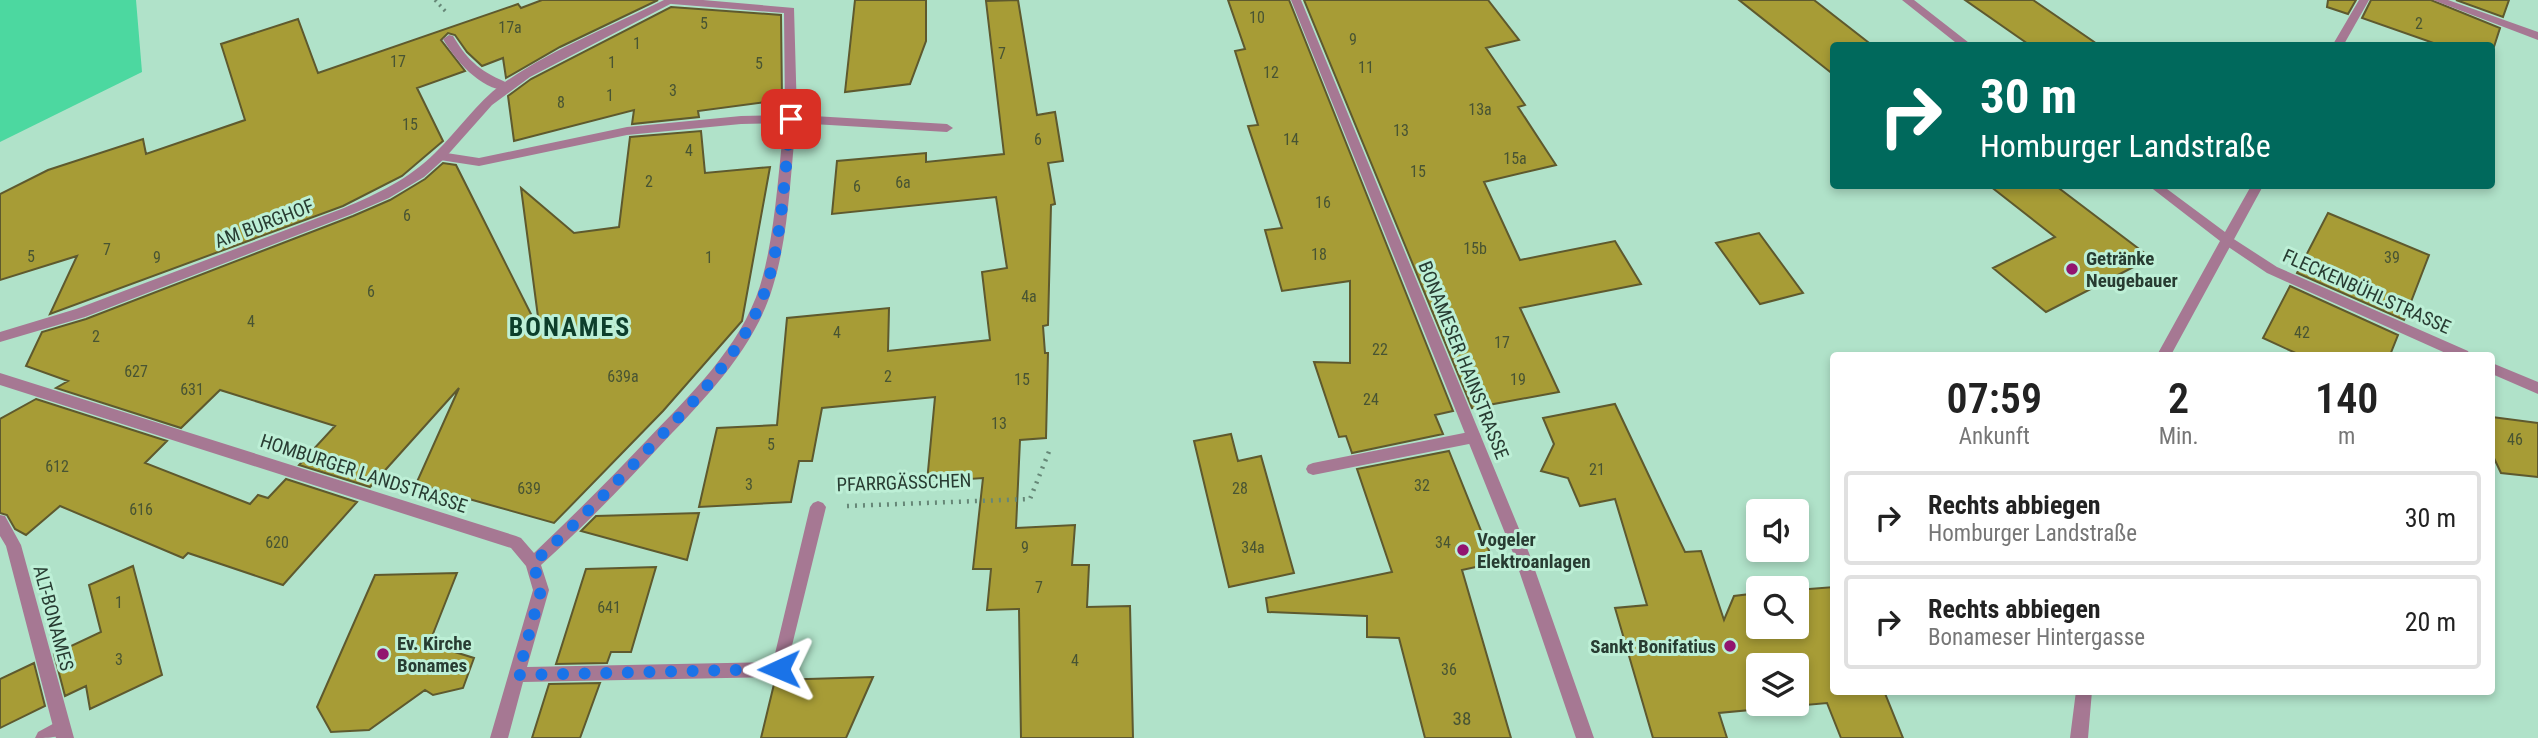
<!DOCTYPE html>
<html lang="de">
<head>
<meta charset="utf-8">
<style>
	body { margin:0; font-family:"Roboto Condensed",sans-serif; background:#f2f2f2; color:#222; height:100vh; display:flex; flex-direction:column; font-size:26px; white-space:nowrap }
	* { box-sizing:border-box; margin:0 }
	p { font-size:23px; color:#767676 }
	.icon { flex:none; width:38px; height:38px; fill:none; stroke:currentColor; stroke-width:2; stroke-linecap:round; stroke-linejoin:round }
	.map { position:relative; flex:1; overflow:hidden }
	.drawer { position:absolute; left:1830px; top:352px; width:665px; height:343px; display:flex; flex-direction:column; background:#fff; border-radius:7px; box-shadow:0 4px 10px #0003 }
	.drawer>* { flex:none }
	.guide { position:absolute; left:1830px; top:42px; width:665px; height:147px; border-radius:7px; box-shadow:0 4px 10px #0003; background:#00695c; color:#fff; overflow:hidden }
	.buttons { position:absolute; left:1746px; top:499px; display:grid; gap:14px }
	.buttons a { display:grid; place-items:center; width:63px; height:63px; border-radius:7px; background:#fff; box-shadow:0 4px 10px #0003; font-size:35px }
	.pin { position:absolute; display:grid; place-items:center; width:60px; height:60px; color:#fff; margin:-30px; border-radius:14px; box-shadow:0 4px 10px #0006 }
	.me { position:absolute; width:77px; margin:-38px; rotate:269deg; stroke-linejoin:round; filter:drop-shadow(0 0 5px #0008) }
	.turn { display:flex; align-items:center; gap:24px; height:147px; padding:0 35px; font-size:32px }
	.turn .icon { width:91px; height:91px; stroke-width:2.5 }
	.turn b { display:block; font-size:49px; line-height:60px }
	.eta { display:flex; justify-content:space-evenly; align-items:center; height:119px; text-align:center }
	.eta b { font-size:42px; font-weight:600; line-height:49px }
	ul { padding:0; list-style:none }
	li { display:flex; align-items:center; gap:21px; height:94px; margin:0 14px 10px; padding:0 21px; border:4px solid #e0e0e0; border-radius:7px }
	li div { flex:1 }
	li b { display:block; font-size:26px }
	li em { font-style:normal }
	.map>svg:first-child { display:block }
	.green { fill:#4cd8a0 }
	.building { fill:#a79c36; stroke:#5e592e; stroke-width:2; fill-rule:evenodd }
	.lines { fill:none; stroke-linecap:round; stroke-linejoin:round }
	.path-far1 { stroke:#668777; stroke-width:3.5; stroke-dasharray:2 4.5; stroke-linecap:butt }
	.path { stroke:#668777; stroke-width:4.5; stroke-dasharray:2 6; stroke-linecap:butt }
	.service { fill:#a67893; fill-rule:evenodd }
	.minor { fill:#a67893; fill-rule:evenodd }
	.tertiary { fill:#a67893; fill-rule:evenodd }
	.route { stroke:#1a73e8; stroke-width:12; stroke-dasharray:0 21.6 }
	.poi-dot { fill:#92146f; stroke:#bdefd6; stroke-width:2.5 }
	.labels { text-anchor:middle; stroke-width:6; stroke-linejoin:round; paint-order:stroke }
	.number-label { font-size:16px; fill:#485433 }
	.street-label { font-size:19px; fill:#283c32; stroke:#bdefd6 }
	.poi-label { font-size:19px; font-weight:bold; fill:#283c32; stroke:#bdefd6; text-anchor:start }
	.near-number-label { font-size:19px; fill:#485433 }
	.district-label { font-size:26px; font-weight:bold; letter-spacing:2px; fill:#0d3e2b; stroke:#bdefd6 }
</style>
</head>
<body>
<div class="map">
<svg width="2538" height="738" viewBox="0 0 2538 738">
	<rect width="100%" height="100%" fill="#b0e2c9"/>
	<path class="green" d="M0,0h136l6,72 -142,70z"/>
	<path class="building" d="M542,0h116l-98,47 -54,31 -3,-20 -21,8 -15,-14 -12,-17 -7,-2 -7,7 24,31 -48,17 26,53 -41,35 -59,30 -293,108 27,-58 -77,24v-86l48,-24 95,-31 3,15 99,-34 -24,-76 77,-25 20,54 200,-69 3,4z
		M855,0h71v41l-16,43 -65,8z
		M1018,0l19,115 18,-3 8,49 -15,2 7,41 -4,1 -3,120 -5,1 2,27h3l-2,85 -26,2 -4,88 59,-3 -3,40h17l-2,42 43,-1 3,132h-112l-2,-129 -32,1 4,-41h-18l10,-91 -56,4 8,-85 -113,11 -10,53h-13l-8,41 -92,5 18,-79 60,-3 10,-107 102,-10 -1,43 102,-11 -8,-68 25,-4 -11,-71 -164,17 5,-53 89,-8v9l78,-8 -18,-153z
		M1228,0h61l164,411 -18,4 8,19 -91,19 -6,-17 -7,1 -25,-75 36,1v-82l-68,10 -17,-61 17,-2 -34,-102 10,-1 -23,-74 10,-2z
		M1304,0h184l31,40 -33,8 39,57 -7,2 38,58 -72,17 36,78 95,-19 26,43 -121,24 39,84 -87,16z
		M1739,0h75l59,46h-39v29z
		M1965,0h68l67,46h-69z
		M2328,0h28l-8,14 -21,-7z
		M2371,0h60l69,28 -8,25v-7h-50l-80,-28z
		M2456,0h53l-6,17z
		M671,7l110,8 1,85 -84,11 1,6 -67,7 2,-14 -120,31 -6,-45 23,-17z
		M701,131l4,42 65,-6 -28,154 -79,90 -109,112 -138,-39 43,-96 -89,99 -71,-22 36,-39 -115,-36 -39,38 -125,-40 12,-7 -42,-15 16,-34 44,-13 267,-103 37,-16 35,-21 18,-16 13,2 84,167 -19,-144 53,45 45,-6 11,-90z
		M1990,186h66l95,72 -105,54 -53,-44 62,-31z
		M2328,213l101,42 -25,65 -107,-47z
		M1759,233l44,60 -43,11 -44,-61z
		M2290,286l108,49 -8,20h-90l-37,-17z
		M36,399l131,42 -22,22 105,41 8,-9 10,3 18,-19 71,23 -74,83 -95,-32 -5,5 -123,-52 -34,29 -11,-6 -8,-14 -7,-2v-94z
		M1615,404l70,148 16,-1 23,69 10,-24 25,-3v33h38v-36l37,-3v104h50l19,47h-62l-14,-35 -108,10 8,25h-74l-38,-130 32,-3 -32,-106 -35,7 -12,-28 -27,-7 13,-27 -11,-26zM1759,665h38v39h-38z
		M2492,417l46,6v54l-37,-4 -9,-19z
		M1231,434l7,27 23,-5 33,117 -65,14 -35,-146z
		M1449,451l45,112 -32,7 49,168h-86l-26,-100 -32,-1v-21l-99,-4 -2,-14 126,-26 -35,-103z
		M699,513l-12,47 -106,-29 15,-15z
		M133,566l29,109 -72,34 -4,-23 -21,10 -11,-42 47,-22 -12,-47z
		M656,567l-25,85h-20l-4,11 -51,1 30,-95z
		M457,573l-28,71 45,14 -11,30 -30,7 -8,-5 -56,40 -38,2 -14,-25 58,-132z
		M34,663l11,43 -45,22v-49z
		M873,677l-27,61h-85l14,-58z
		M600,683l-20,55h-48l17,-54z"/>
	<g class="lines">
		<path class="path-far1" d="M435,0l12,13"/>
		<path class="path" d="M847,506l183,-7 20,-50"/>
		<path class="service" d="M1474,431l5,2 2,4 -2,4 -5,2 -161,32 -5,-2 -2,-4 2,-4 5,-2z"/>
		<path class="minor" d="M667,0h36l91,8 3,107 150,9 6,4 -6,4 -151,-9c-6,54 -7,111 -23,163 -19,65 -71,115 -116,163 -37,40 -75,79 -116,116l8,25 -22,77 246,-5 37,-155 3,-4 5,-2 5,2 3,4 -41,167 -6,3 -256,5 -15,56h-18l43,-148 -7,-24 -15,-18 -511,-163v-12l516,163 5,2 13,15c39,-37 76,-74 113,-113 43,-45 93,-92 113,-154 15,-49 18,-111 24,-163l-43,1 -114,11 -148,31 -39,-6 -6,-4 6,-4 39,6 148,-31 114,-11 44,-1 -1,-102 -112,-9 -4,-1z
			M1291,0h10l228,553 65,185h-18l-63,-185z
			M2433,0h15l90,32v8z
			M449,35l4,1c16,27 29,36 57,48v6c-27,3 -55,-30 -67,-51z
			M2226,234l51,33 191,84 2,4h-20l-183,-82 -46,-31 -1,-3 1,-3z
			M2492,363l46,19v12l-46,-20z
			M62,719l6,2 2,6c-6,11 -21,11 -35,11l3,-6z"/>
		<path class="tertiary" d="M664,0h14l-148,77 -38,28 -48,54 -20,18 -35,21 -37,16 -267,103 -85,25v-10l76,-23 268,-101c33,-14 65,-29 91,-55 23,-22 41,-50 67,-69 50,-35 108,-57 162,-84z
			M1902,0h12l59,46h-13z
			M2359,0h10l-26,46h-11z
			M2149,186h14l62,46 26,-46h12l-92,169h-14l63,-114z
			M0,515l5,1 16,29 53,193h-18l-50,-192 -6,-10z
			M2076,691h16l-4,47h-18z"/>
	</g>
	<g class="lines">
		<path class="route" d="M779,669l-261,6 23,-85 -8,-27c43,-39 82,-79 122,-121 43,-45 91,-93 111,-154 17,-52 18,-115 25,-169"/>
	</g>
	<g class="poi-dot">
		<circle cx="2072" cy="269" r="7"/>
		<circle cx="1463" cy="550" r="7"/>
		<circle cx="1730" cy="646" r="7"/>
		<circle cx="383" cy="654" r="7"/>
	</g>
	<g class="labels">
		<g class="number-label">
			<text x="1257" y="23">10</text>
			<text x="704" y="29">5</text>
			<text x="2419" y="29">2</text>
			<text x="510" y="33">17a</text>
			<text x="1353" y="45">9</text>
			<text x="637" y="49">1</text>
			<text x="1002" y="59">7</text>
			<text x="398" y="67">17</text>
			<text x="612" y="68">1</text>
			<text x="759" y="69">5</text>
			<text x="1366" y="73">11</text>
			<text x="1271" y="78">12</text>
			<text x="673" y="96">3</text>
			<text x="610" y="101">1</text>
			<text x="561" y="108">8</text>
			<text x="1480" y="115">13a</text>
			<text x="410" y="130">15</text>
			<text x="1401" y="136">13</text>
			<text x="1038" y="145">6</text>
			<text x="1291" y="145">14</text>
			<text x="689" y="156">4</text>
			<text x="1515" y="164">15a</text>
			<text x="1418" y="177">15</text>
			<text x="649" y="187">2</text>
			<text x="903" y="188">6a</text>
			<text x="857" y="192">6</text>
			<text x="1323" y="208">16</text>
			<text x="407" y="221">6</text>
			<text x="1475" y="254">15b</text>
			<text x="107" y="255">7</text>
			<text x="1319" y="260">18</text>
			<text x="31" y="262">5</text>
			<text x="157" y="263">9</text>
			<text x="709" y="263">1</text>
			<text x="2392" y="263">39</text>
			<text x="371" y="297">6</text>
			<text x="1029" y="302">4a</text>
			<text x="251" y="327">4</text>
			<text x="837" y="338">4</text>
			<text x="2302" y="338">42</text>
			<text x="96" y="342">2</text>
			<text x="1502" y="348">17</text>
			<text x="1380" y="355">22</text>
			<text x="136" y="377">627</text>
			<text x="623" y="382">639a</text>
			<text x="888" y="382">2</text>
			<text x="1022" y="385">15</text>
			<text x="1518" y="385">19</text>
			<text x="192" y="395">631</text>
			<text x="1371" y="405">24</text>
			<text x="999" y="429">13</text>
			<text x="2515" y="445">46</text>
			<text x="771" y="450">5</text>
			<text x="57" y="472">612</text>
			<text x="1597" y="475">21</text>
			<text x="749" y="490">3</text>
			<text x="1422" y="491">32</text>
			<text x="529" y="494">639</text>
			<text x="1240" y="494">28</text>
			<text x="141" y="515">616</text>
			<text x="277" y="548">620</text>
			<text x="1443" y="548">34</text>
			<text x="1025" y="553">9</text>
			<text x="1253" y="553">34a</text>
			<text x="1039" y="593">7</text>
			<text x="119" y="608">1</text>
			<text x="609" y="613">641</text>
			<text x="119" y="665">3</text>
			<text x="1075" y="666">4</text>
			<text x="1449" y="675">36</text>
		</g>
		<g class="street-label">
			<text transform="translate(264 223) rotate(-21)" y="7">AM BURGHOF</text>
			<text transform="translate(2367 291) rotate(24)" y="7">FLECKENBÜHLSTRASSE</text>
			<text transform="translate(1464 360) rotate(68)" y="7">BONAMESER HAINSTRASSE</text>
			<text transform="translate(364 473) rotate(18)" y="7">HOMBURGER LANDSTRASSE</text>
			<text transform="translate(904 482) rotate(-2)" y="7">PFARRGÄSSCHEN</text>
			<text transform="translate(54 618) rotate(75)" y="7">ALT-BONAMES</text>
		</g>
		<g class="poi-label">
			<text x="2086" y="265">Getränke<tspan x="2086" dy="22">Neugebauer</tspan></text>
			<text x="1477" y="546">Vogeler<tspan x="1477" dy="22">Elektroanlagen</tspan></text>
			<text x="397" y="650">Ev. Kirche<tspan x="397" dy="22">Bonames</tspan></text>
			<text x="1716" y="653" text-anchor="end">Sankt Bonifatius</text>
		</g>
		<g class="near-number-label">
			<text x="1462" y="725">38</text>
		</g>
		<g class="district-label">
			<text x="570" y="336">BONAMES</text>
		</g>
	</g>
</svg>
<div class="buttons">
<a><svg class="icon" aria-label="sound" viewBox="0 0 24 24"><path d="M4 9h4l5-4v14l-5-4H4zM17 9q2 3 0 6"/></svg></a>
<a><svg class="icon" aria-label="search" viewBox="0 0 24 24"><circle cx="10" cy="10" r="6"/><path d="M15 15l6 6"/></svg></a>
<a><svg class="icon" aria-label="layers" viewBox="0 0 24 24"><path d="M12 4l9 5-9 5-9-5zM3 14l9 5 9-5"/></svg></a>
</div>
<div class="pin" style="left:791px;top:119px;background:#d93025"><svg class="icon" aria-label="arrive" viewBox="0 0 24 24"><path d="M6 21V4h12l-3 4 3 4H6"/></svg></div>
<svg class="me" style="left:779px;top:669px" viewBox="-20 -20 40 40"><path d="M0-17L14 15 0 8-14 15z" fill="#1a73e8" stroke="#fff" stroke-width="4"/></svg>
<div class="guide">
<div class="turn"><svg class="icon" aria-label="right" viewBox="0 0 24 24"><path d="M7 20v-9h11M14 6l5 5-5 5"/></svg><div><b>30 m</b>Homburger Landstraße</div></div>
</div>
<section class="drawer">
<div class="eta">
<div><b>07:59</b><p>Ankunft</p></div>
<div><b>2</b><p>Min.</p></div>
<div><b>140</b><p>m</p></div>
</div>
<ul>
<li><svg class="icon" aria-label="right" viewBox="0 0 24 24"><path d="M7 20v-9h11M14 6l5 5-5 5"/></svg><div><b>Rechts abbiegen</b><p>Homburger Landstraße</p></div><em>30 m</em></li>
<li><svg class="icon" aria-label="right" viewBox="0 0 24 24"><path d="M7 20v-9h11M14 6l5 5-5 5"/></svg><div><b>Rechts abbiegen</b><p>Bonameser Hintergasse</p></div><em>20 m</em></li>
</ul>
</section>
</div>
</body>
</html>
